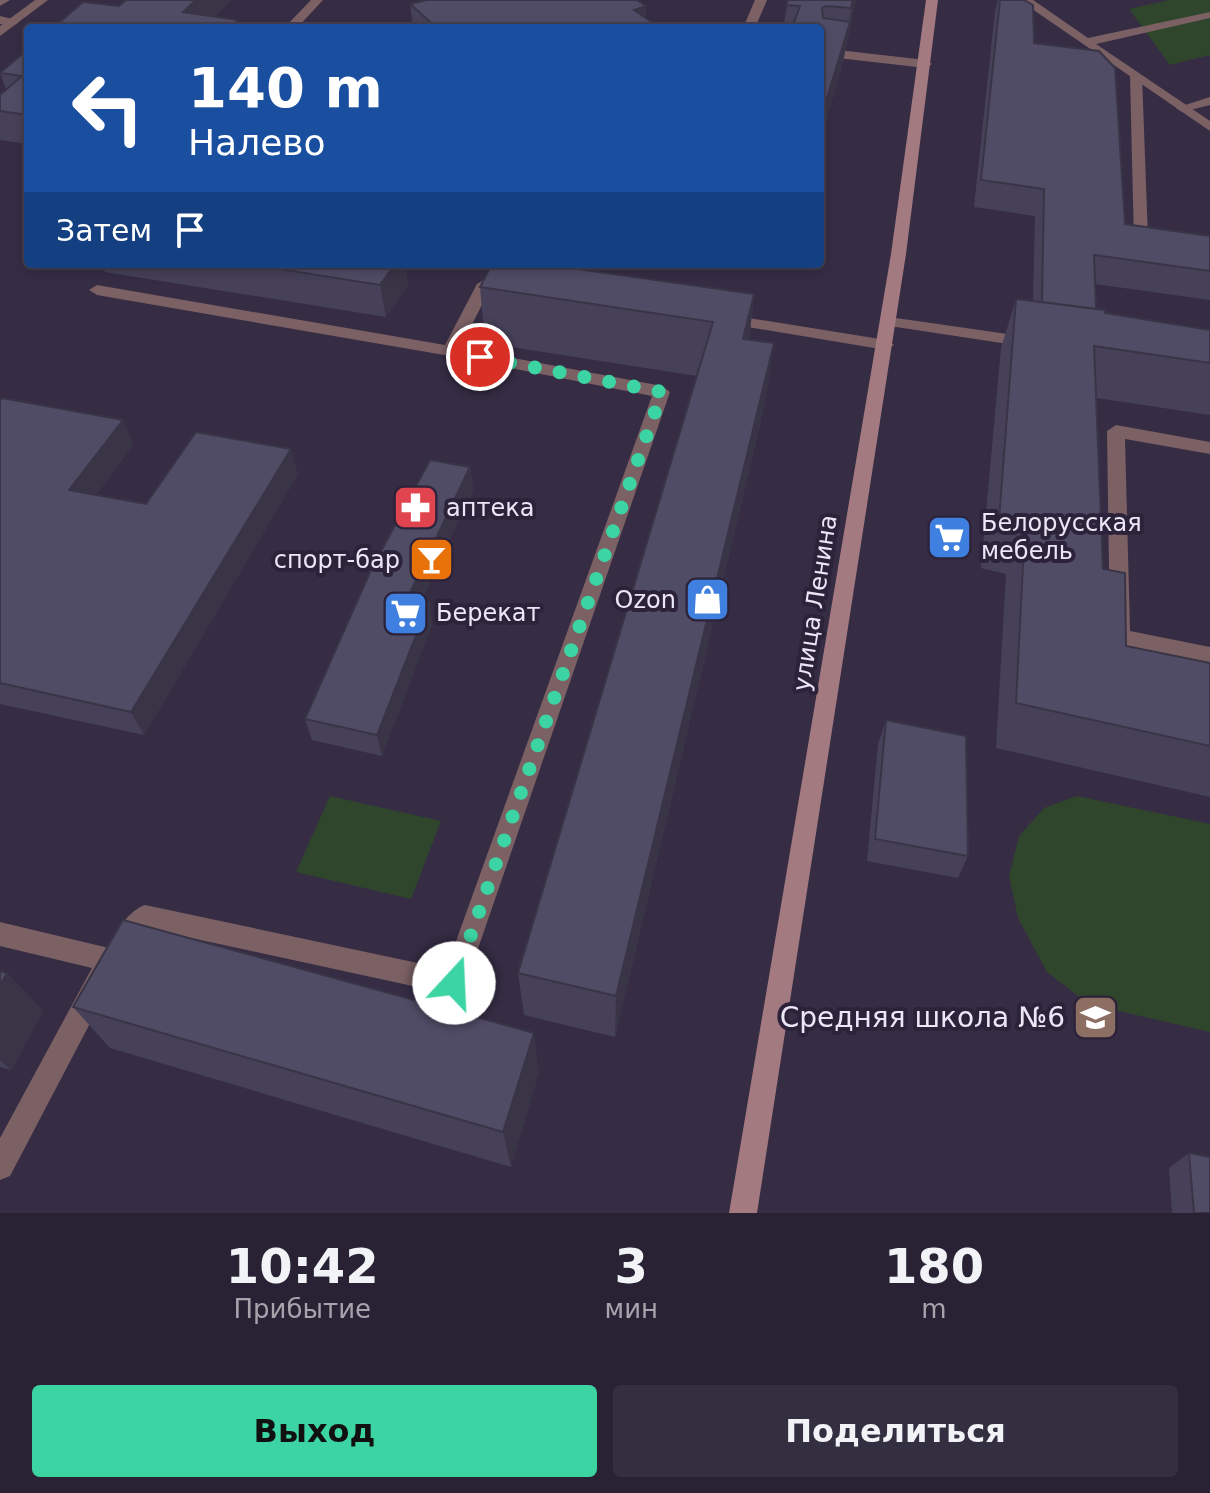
<!DOCTYPE html>
<html lang="ru">
<head>
<meta charset="utf-8">
<style>
	body { margin:0; font-family:"DejaVu Sans",sans-serif; background:#342f40; color:#f1f3f6; height:100vh; display:flex; flex-direction:column; font-size:30px; white-space:nowrap }
	* { box-sizing:border-box; margin:0 }
	p { font-size:26px; color:#a5a4ac }
	.icon { flex:none; width:44px; height:44px; fill:none; stroke:currentColor; stroke-width:2; stroke-linecap:round; stroke-linejoin:round }
	.map { position:relative; height:1213px; overflow:hidden }
	.side { display:flex; flex-direction:column; background:#282234; flex:1 }
	.side>* { flex:none }
	.hud { position:absolute; left:24px; top:24px; width:800px; height:244px; border-radius:8px; box-shadow:0 4px 12px #0003,0 0 0 2px #443f4f; background:#1a4fa0; color:#fff; overflow:hidden }
	.pin { position:absolute; display:grid; place-items:center; width:68px; height:68px; color:#fff; margin:-34px; border:4px solid #fff; border-radius:50%; box-shadow:0 2px 8px #0007 }
	.me { position:absolute; width:88px; margin:-44px; rotate:20deg; stroke-linejoin:round; filter:drop-shadow(0 0 6px #0008) }
	.turn { display:flex; align-items:center; gap:28px; height:168px; padding:0 32px; font-size:36px }
	.turn .icon { width:104px; height:104px; stroke-width:2.5 }
	.turn b { display:block; font-size:56px; line-height:68px }
	.then { display:flex; align-items:center; height:76px; padding:0 32px; background:#0003; gap:16px; font-size:30px }
	.eta { display:flex; justify-content:space-evenly; align-items:center; height:136px; text-align:center }
	.eta b { font-size:48px; font-weight:800; line-height:56px }
	.button { display:flex; gap:16px; margin-top:auto; padding:16px 32px }
	.button a { flex:1; height:92px; border-radius:8px; background:#3dd4a3; color:#111; font-size:32px; font-weight:800; line-height:92px; text-align:center }
	.button a+a { background:#342f40; color:#f1f3f6 }
	.map>svg:first-child { display:block }
	.green { fill:#2f452c }
	.lines { fill:none; stroke-linecap:round; stroke-linejoin:round }
	.lane { fill:#7b6064; fill-rule:evenodd }
	.street { fill:#7b6064; fill-rule:evenodd }
	.secondary { fill:#a37a80; fill-rule:evenodd }
	.wall { fill:#464158 }
	.shaded-wall { fill:#393547 }
	.building { fill:#514c66; stroke:#393547; stroke-width:2 }
	.route { stroke:#3dd4a3; stroke-width:14; stroke-dasharray:0 25.2 }
	.labels { text-anchor:middle; stroke-width:8; stroke-linejoin:round; paint-order:stroke }
	.poi-label { font-size:24px; fill:#ece7f7; stroke:#2c233b; text-anchor:start }
	.street-label { font-size:24px; fill:#ece7f7; stroke:#2c233b }
	.near-poi-label { font-size:28px; fill:#ece7f7; stroke:#2c233b; text-anchor:end }
</style>
</head>
<body>
<div class="map">
<svg width="1210" height="1213" viewBox="0 0 1210 1213">
	<rect width="100%" height="100%" fill="#362d45"/>
	<path class="green" d="M1169,0h41v55l-40,10 -41,-56z
		M330,796l111,25 -30,78 -115,-27z
		M1077,796l133,28v208l-122,-28 -41,-32 -29,-54 -9,-42 10,-40 25,-28z"/>
	<g class="lines">
		<path class="lane" d="M0,0h10l-10,6z
			M311,0h12l-26,28h-13z
			M755,0h12l-12,28h-12z
			M0,16l17,4 2,2 -6,4 -13,-2z
			M820,48l106,12 6,4 -6,4 -106,-12z
			M1136,72l6,4 6,162 9,5 -7,4 -16,-5 -4,-166z
			M1210,97v8l-28,7 -6,-4z
			M485,279l22,5 3,3 -8,5 -12,-3 -30,59 202,38 8,6 -207,600 -9,3 -304,-66 -18,23 -12,3 2,5 -3,8 -109,208 -10,4v-42l92,-170 -92,-22v-24l113,27 -2,-5c6,-15 19,-34 34,-39l301,64 206,-573 -202,-40 -353,-61 -8,-5 8,-5 348,60 32,-61z
			M724,314l162,26 8,5 -8,5 -168,-28v-6z
			M889,317l139,20 8,5 -8,5 -145,-22 -2,-3z
			M1116,425l94,17v12l-85,-15 5,192 80,16v16l-90,-18 -7,-2 -3,-6 -3,-206z"/>
		<path class="street" d="M35,0h13l-48,36v-10z
			M1019,0h14l55,38 122,-26v6l-114,26 114,77v10z"/>
		<path class="secondary" d="M926,0h12l-32,254 -149,959h-28l162,-959z"/>
	</g>
	<path class="wall" d="M788,0h68l-9,41 -4,21 -23,80v-114h-37z
		M998,0h26l10,43 91,181 85,12v64l-115,-16 1,25 9,4 105,17v85l-113,-17 6,171 23,77 84,17v134l-214,-49 10,-174 -25,-6 20,-220 15,-49 17,2 2,-85 -61,-9 21,-196z
		M410,4l236,2v12l14,10h-247z
		M28,49v95l-28,-4v-45l6,-6 -6,-16z
		M102,264h303l3,21 -22,32 -281,-45z
		M480,287l274,7 -5,46 17,59 -151,638 -91,-22 -6,-42 179,-597 -212,-33z
		M0,400l123,20 10,25 -37,50 50,9 152,-30 -154,261 -144,-31z
		M470,467l3,23 -52,111 8,1 3,22 -50,132 -70,-16 -7,-21z
		M886,720l82,136 -10,22 -91,-17 11,-117z
		M0,971l7,2 36,38 -32,59 -11,-3z
		M73,1007l466,65 -28,95 -401,-119z
		M1189,1153l21,60h-38l-3,-45z"/>
	<path class="shaded-wall" d="M196,0h36l-28,28 -21,-16z
		M853,0h3l-9,41 -4,21 -23,80v-21l28,-94z
		M646,6l-1,22 -11,-18z
		M238,20l2,8h-10z
		M395,264h10l3,21 -22,32 -6,-32z
		M754,294l-6,56 -5,-11z
		M774,343l-8,56 -151,638 1,-41z
		M123,420l10,25 -51,70 -13,-25z
		M291,449l7,25 -154,261 -13,-23z
		M470,467l3,23 -62,131 -4,-22z
		M429,602l3,22 -50,132 -5,-21z
		M7,973l36,38 -32,59 -11,-10v-75z
		M534,1033l5,39 -28,95 -8,-35z"/>
	<path class="building" d="M126,0h70l-13,12 55,8 -8,8h-177l30,-26 36,4z
		M427,0h210l9,6 -12,4 26,18h-223l-27,-24z
		M788,0h65l-2,8 -25,-2 -4,2 1,10 27,4 -30,99v-93h-28l8,-22 -14,-1z
		M1000,0h24l9,5 1,38 65,8 16,17 10,156 85,12v35l-116,-16 2,54 -54,-7 2,-113 -63,-9z
		M28,49v66l-28,-4v-16l22,-19 -22,-3z
		M248,264h147l-15,21z
		M492,264h51l211,30 -11,45 31,4 -158,653 -98,-23 195,-651 -233,-35z
		M1016,299l89,11v3l105,17v33l-116,-17 9,223 22,4 1,73 84,17v83l-194,-43 9,-177 -26,-6z
		M2,398l121,22 -54,70 77,14 50,-72 95,17 -160,263 -131,-29v-283z
		M430,460l40,7 -63,132 22,3 -52,133 -72,-16 66,-149z
		M886,720l80,16 2,120 -93,-17z
		M123,920l411,113 -31,99 -430,-125z
		M0,971l7,2 -7,12z
		M1189,1153l21,4v56h-16z"/>
	<g class="lines">
		<path class="route" d="M454,983l208,-591 -182,-35"/>
	</g>
	<defs>
		<symbol id="pharmacy-square" viewBox="-11 -11 22 22"><rect x="-9" y="-9" width="18" height="18" rx="4" fill="#e0444e" stroke="#2c233b"/><path d="M-2-6h4v4h4v4h-4v4h-4v-4h-4v-4h4Z" fill="#fff"/></symbol>
		<symbol id="supermarket-square" viewBox="-11 -11 22 22"><rect x="-9" y="-9" width="18" height="18" rx="4" fill="#3f7fe0" stroke="#2c233b"/><path d="M-6-5.5h2.5l.6 2H6L4.5 2H-2.5L-4.4-4H-6ZM-1.5 3.2a1.3 1.3 0 1 0 .1 0ZM3 3.2a1.3 1.3 0 1 0 .1 0Z" fill="#fff"/></symbol>
		<symbol id="bar-square" viewBox="-11 -11 22 22"><rect x="-9" y="-9" width="18" height="18" rx="4" fill="#e8710a" stroke="#2c233b"/><path d="M-6-5H6L.8 .8V4.5H3.5V6h-7V4.5H-.8V.8Z" fill="#fff"/></symbol>
		<symbol id="shop-square" viewBox="-11 -11 22 22"><rect x="-9" y="-9" width="18" height="18" rx="4" fill="#3f7fe0" stroke="#2c233b"/><path d="M-5-2.5h2.3a2.7 3.5 0 0 1 5.4 0H5L5.5 6h-11ZM-1.5-2.5h3a1.5 2.3 0 0 0-3 0Z" fill="#fff"/></symbol>
		<symbol id="school-square" viewBox="-11 -11 22 22"><rect x="-9" y="-9" width="18" height="18" rx="4" fill="#8d6e63" stroke="#2c233b"/><path d="M0-5L7-2L0 1L-7-2ZM-4 1L0 2.5L4 1V4Q0 6-4 4Z" fill="#fff"/></symbol>
	</defs>
	<g fill-rule="evenodd">
		<use href="#pharmacy-square" x="390" y="482" width="51" height="51"/>
		<use href="#supermarket-square" x="924" y="512" width="51" height="51"/>
		<use href="#bar-square" x="406" y="534" width="51" height="51"/>
		<use href="#shop-square" x="682" y="574" width="51" height="51"/>
		<use href="#supermarket-square" x="380" y="588" width="51" height="51"/>
		<use href="#school-square" x="1070" y="992" width="51" height="51"/>
	</g>
	<g class="labels">
		<g class="poi-label">
			<text x="446" y="516">аптека</text>
			<text x="981" y="531">Белорусская<tspan x="981" dy="28">мебель</tspan></text>
			<text x="400" y="568" text-anchor="end">спорт-бар</text>
			<text x="676" y="608" text-anchor="end">Ozon</text>
			<text x="436" y="621">Берекат</text>
		</g>
		<g class="street-label">
			<text transform="translate(815 603) rotate(-81)" y="8">улица Ленина</text>
		</g>
		<g class="near-poi-label">
			<text x="1065" y="1027">Средняя школа №6</text>
		</g>
	</g>
</svg>
<div class="pin" style="left:480px;top:357px;background:#d93025"><svg class="icon" aria-label="arrive" viewBox="0 0 24 24"><path d="M6 21V4h12l-3 4 3 4H6"/></svg></div>
<svg class="me" style="left:454px;top:983px" viewBox="-20 -20 40 40"><circle r="19" fill="#fff"/><path d="M0-13L10 11 0 6-10 11z" fill="#3dd4a3"/></svg>
<div class="hud">
<div class="turn"><svg class="icon" aria-label="left" viewBox="0 0 24 24"><path d="M17 20v-9H6M10 6l-5 5 5 5"/></svg><div><b>140 m</b>Налево</div></div>
<div class="then">Затем<svg class="icon" aria-label="arrive" viewBox="0 0 24 24"><path d="M6 21V4h12l-3 4 3 4H6"/></svg></div>
</div>
</div>
<section class="side">
<div class="eta">
<div><b>10:42</b><p>Прибытие</p></div>
<div><b>3</b><p>мин</p></div>
<div><b>180</b><p>m</p></div>
</div>
<div class="button"><a>Выход</a><a>Поделиться</a></div>
</section>
</body>
</html>
